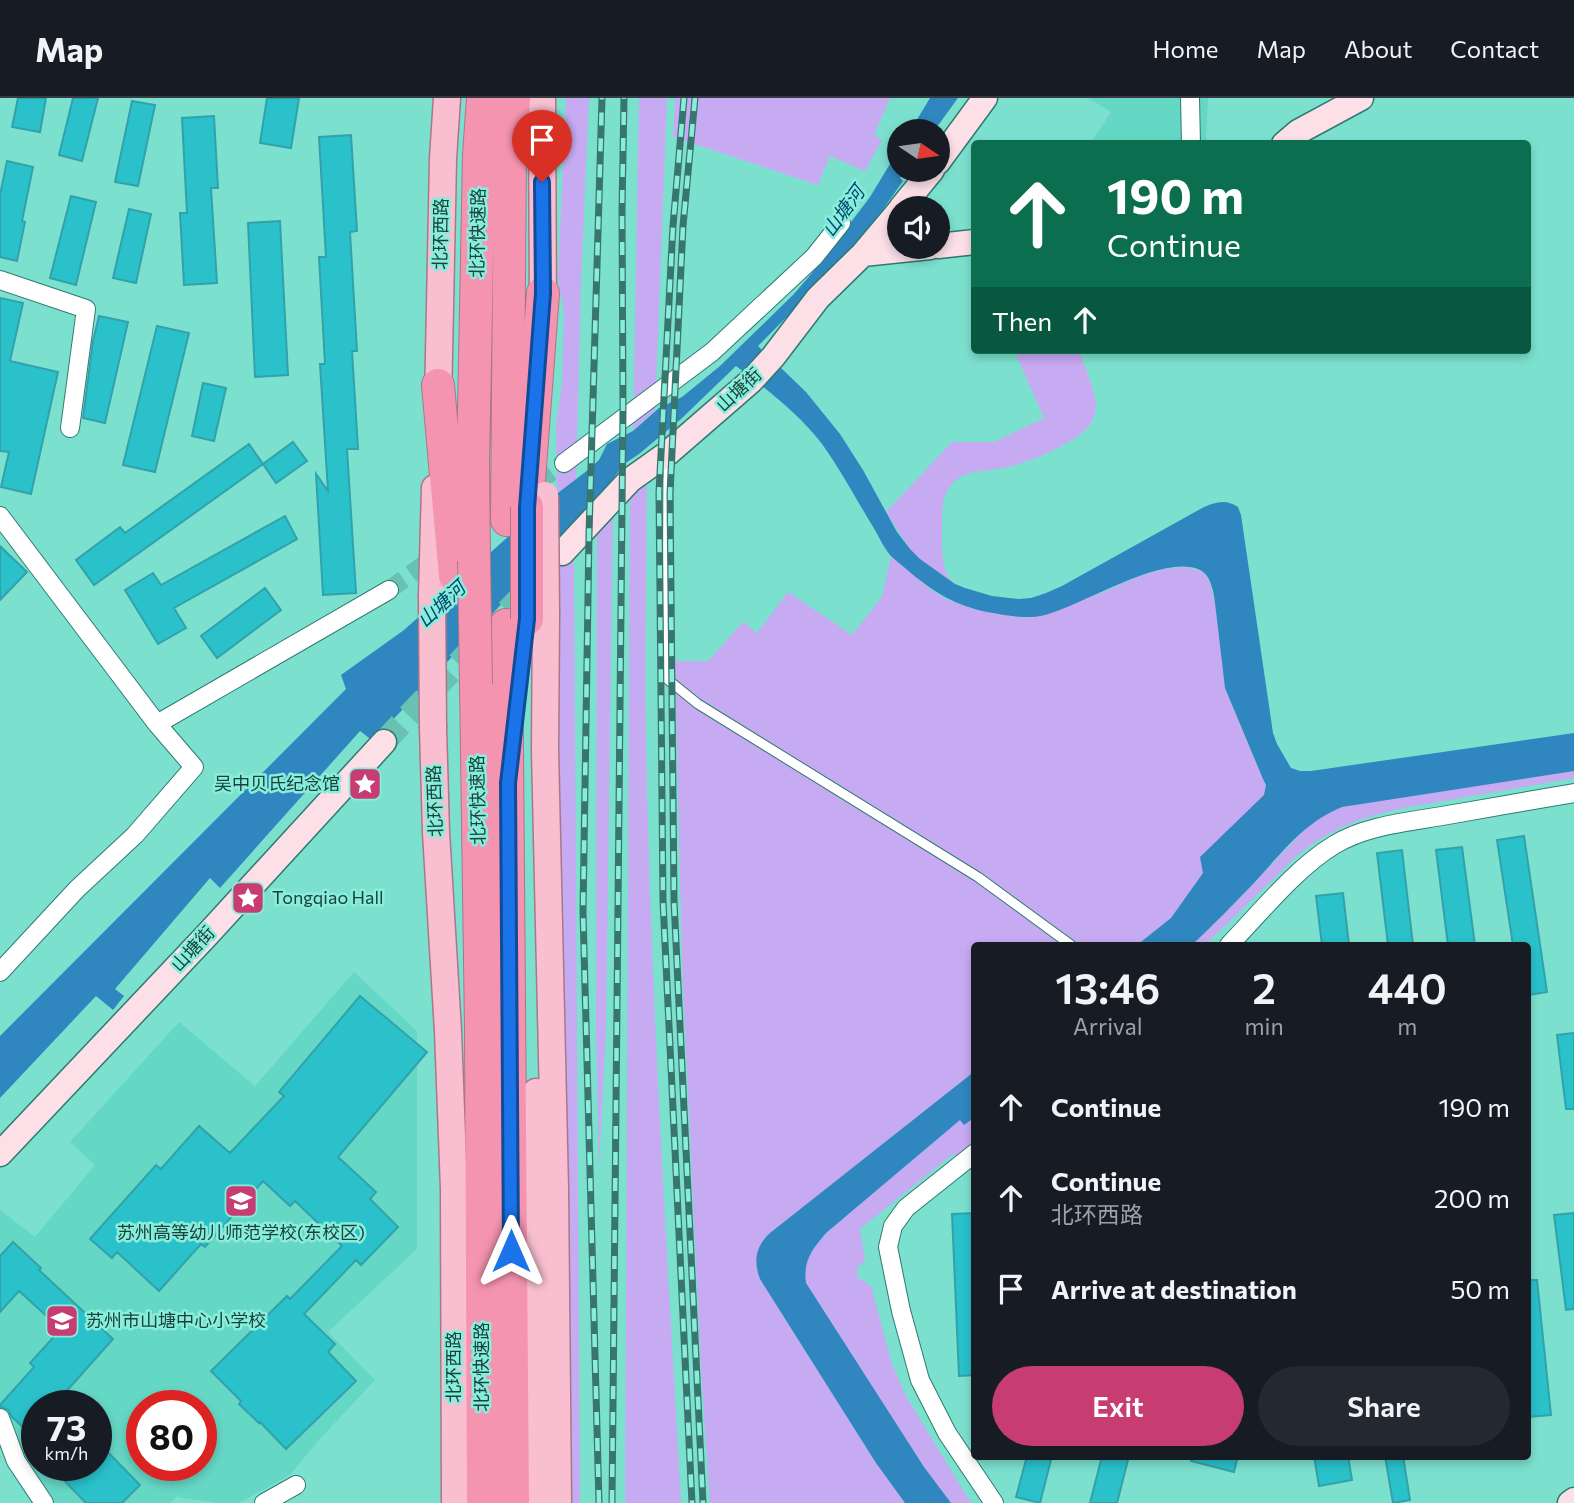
<!DOCTYPE html>
<html lang="en">
<head>
<meta charset="utf-8">
<style>
	body { margin:0; font-family:Commissioner,"Noto Sans SC",sans-serif; background:#242831; color:#f1f3f6; height:100vh; display:flex; flex-direction:column; font-size:26px; white-space:nowrap }
	* { box-sizing:border-box; margin:0 }
	p { font-size:23px; color:#9ea1a6 }
	.icon { flex:none; width:38px; height:38px; fill:none; stroke:currentColor; stroke-width:2; stroke-linecap:round; stroke-linejoin:round }
	.map { position:relative; flex:1; overflow:hidden }
	.details { position:absolute; left:971px; top:844px; width:560px; height:518px; display:flex; flex-direction:column; background:#171b24; border-radius:7px; box-shadow:0 4px 10px #0003 }
	.details>* { flex:none }
	.guide { position:absolute; left:971px; top:42px; width:560px; height:214px; border-radius:7px; box-shadow:0 4px 10px #0003; background:#0b6e4f; color:#fff; overflow:hidden }
	.needle { width:46px; rotate:103deg }
	.buttons { position:absolute; left:887px; top:21px; display:grid; gap:14px }
	.buttons a { display:grid; place-items:center; width:63px; height:63px; border-radius:50%; background:#171b24; box-shadow:0 4px 10px #0003; font-size:35px }
	.speed { position:absolute; left:21px; top:1292px; display:flex; gap:14px; font-size:35px; font-weight:700; text-align:center }
	.speed>* { display:grid; place-content:center; width:91px; height:91px; border-radius:50%; background:#171b24; box-shadow:0 4px 10px #0003; line-height:1 }
	.speed small { font-size:18px; font-weight:400 }
	.speed .limit { border:10px solid #d22; background:#fff; color:#111 }
	.pin { position:absolute; display:grid; place-items:center; width:60px; height:60px; color:#fff; margin:-72px -30px; border-radius:50% 50% 50% 0; rotate:-45deg; box-shadow:0 0 7px #0007 }
	.pin .icon { rotate:45deg }
	.me { position:absolute; width:77px; margin:-38px; rotate:0deg; stroke-linejoin:round; filter:drop-shadow(0 0 5px #0008) }
	.turn { display:flex; align-items:center; gap:24px; height:147px; padding:0 21px; font-size:32px }
	.turn .icon { width:91px; height:91px; stroke-width:2.5 }
	.turn b { display:block; font-size:49px; line-height:60px }
	.then { display:flex; align-items:center; height:66px; padding:0 21px; background:#0003; gap:14px; font-size:26px }
	.eta { display:flex; justify-content:space-evenly; align-items:center; height:119px; text-align:center }
	.eta b { font-size:42px; font-weight:600; line-height:49px }
	.action { display:flex; gap:14px; margin-top:auto; padding:14px 21px }
	.action a { flex:1; height:80px; border-radius:42px; background:#c73c71; color:#fff; font-size:28px; font-weight:600; line-height:80px; text-align:center }
	.action a+a { background:#242831; color:#f1f3f6 }
	ul { padding:0; list-style:none }
	li { display:flex; align-items:center; gap:21px; height:91px; padding:0 21px }
	li div { flex:1 }
	li b { display:block; font-size:26px }
	li em { font-style:normal }
	header { display:flex; align-items:center; gap:42px; box-sizing:border-box; height:98px; padding:0 35px; background:#171b24; border-bottom:2px solid #363941 }
	header strong { font-size:33px }
	nav { display:flex; gap:38px; margin-inline-start:auto; font-size:24px }
	.map>svg:first-child { display:block }
	.built { fill:#65d7c5; fill-rule:evenodd }
	.green { fill:#c6aaf2 }
	.water { fill:#3086bf }
	.building { fill:#2ac1cb; stroke:#32a2aa; stroke-width:2 }
	.lines { fill:none; stroke-linecap:round; stroke-linejoin:round }
	.street-tunnel { stroke:#68c1b2; stroke-width:18; stroke-dasharray:18 9; stroke-linecap:butt }
	.secondary-tunnel { stroke:#68c1b2; stroke-width:24; stroke-dasharray:24 12; stroke-linecap:butt }
	.lane-casing { stroke:#2d7b70; stroke-width:11 }
	.street-casing { stroke:#2d7b70; stroke-width:20 }
	.secondary-casing { stroke:#2d7b70; stroke-width:27 }
	.primary-casing { stroke:#a87888; stroke-width:29 }
	.highway-casing { stroke:#a87888; stroke-width:34 }
	.lane { stroke:#fff; stroke-width:9 }
	.street { stroke:#fff; stroke-width:18 }
	.secondary { stroke:#fcdfe7; stroke-width:24 }
	.primary { stroke:#f9bfd0; stroke-width:26 }
	.highway { stroke:#f594b0; stroke-width:32 }
	.rail-casing { stroke:#38756c; stroke-width:7 }
	.rail { stroke:#89eddc; stroke-width:4.5; stroke-dasharray:13; stroke-linecap:butt }
	.primary-bridge-casing { stroke:#a87888; stroke-width:29; stroke-linecap:butt }
	.highway-bridge-casing { stroke:#a87888; stroke-width:34; stroke-linecap:butt }
	.primary-bridge { stroke:#f9bfd0; stroke-width:26 }
	.highway-bridge { stroke:#f594b0; stroke-width:32 }
	.route-casing { stroke:#114b97; stroke-width:18 }
	.route { stroke:#1a73e8; stroke-width:12 }
	.labels { text-anchor:middle; stroke-width:5; stroke-linejoin:round; paint-order:stroke }
	.street-label { font-size:18px; fill:#18433d; stroke:#89eddc }
	.poi-label { font-size:18px; fill:#18433d; stroke:#89eddc; text-anchor:start }
	.water-label { font-size:19px; font-style:italic; fill:#01476d; stroke:#89eddc }
</style>
</head>
<body>
<header>
<strong>Map</strong>
<nav><a>Home</a><a>Map</a><a>About</a><a>Contact</a></nav>
</header>
<div class="map">
<svg width="1574" height="1405" viewBox="0 0 1574 1405">
	<rect width="100%" height="100%" fill="#7ce0cf"/>
	<path class="built" d="M1088,0h120l-2,45h-115l20,-31z
		M354,874l63,59v218l-89,83 47,48 -57,61 -28,34 -51,28h-22l-41,-6 -6,6h-130l-40,-63v-230l35,27 60,-72 -25,-23 109,-120 76,64zM37,1307h59v60h-59zM142,1307h59v60h-59z"/>
	<path class="green" d="M566,0h23l-8,185 -5,197 -19,13 -1,-68 6,-41 2,-73 -6,-33z
		M639,0h28l-12,313 -22,20z
		M675,0h215l-16,37 8,5 -17,31 -35,-15 -12,29 -145,-48z
		M1014,252h65c5,15 17,42 17,56 0,7 -3,15 -7,20 -13,17 -60,36 -81,41 -17,5 -42,1 -55,16 -12,13 -11,29 -11,46 0,13 -1,35 6,47 2,3 5,6 7,8l-35,-25 -10,-10 -24,-37 66,-70h42l50,-24z
		M647,373c-1,92 -2,184 -1,275 5,253 21,505 35,757h-56l5,-1015z
		M613,407l-7,524 -7,141 -3,-140 1,-510z
		M574,450l6,955h-14l-7,-739 -8,-27 3,-167z
		M891,458l43,36 14,8 29,10 48,8 79,-26 33,-15 26,-8 23,-2 17,5 7,10 5,21 10,85 38,91 3,6 -2,10 -61,78 -32,45 -34,27h-162v126l-212,168 -6,31 3,9 116,184 29,40h-195l-9,-134 -19,-406 -7,-302h33l35,-39 14,11 31,-41 64,43 30,-38z
		M1574,673v7c-39,7 -79,14 -118,21 -59,10 -109,16 -157,55l-94,91h-13l40,-39 77,-81 19,-12 14,-6 17,-4z
		M975,1019v31l-16,13 -6,-7 -93,75 5,31 -8,9 1,9 13,8 21,78 15,34 64,105h-20l-27,-36 -119,-185c-2,-22 7,-32 21,-49l134,-113z"/>
	<path class="water" d="M930,0h28l-24,33h-24z
		M899,51l1,21h6l-6,8 3,3 -31,44 -26,32 -88,89 48,46 34,42 23,36 34,62 13,17 10,10 35,25 10,4 27,8 27,3 12,-1 15,-5 16,-7 142,-79c12,-5 22,-8 34,0l3,8 32,218 4,11 14,24 9,3h11l263,-38v38l-232,36c-39,16 -61,47 -89,77 -20,21 -40,41 -61,61h-55l34,-27 32,-45 -3,-16 64,-62 2,-10 -3,-6 -38,-91 -10,-85c-1,-10 -4,-28 -15,-33 -37,-17 -116,35 -155,45 -20,5 -39,0 -58,-3 -32,-7 -50,-18 -75,-38 -6,-6 -14,-11 -20,-17 -7,-7 -12,-18 -17,-27 -18,-29 -33,-58 -53,-86 -19,-25 -41,-43 -65,-62 -7,-5 -14,-11 -21,-16l-55,53 -42,35 -15,10 -51,69 -15,11 -185,197 -13,-10 -140,157 -10,-10 -95,111 9,7 -11,14 -17,-14 -96,102v-62l346,-347 -5,-14 63,-45 146,-131 38,-29 11,-10 8,-16 26,-13 26,-23 23,-11 38,-31 74,-72 24,-28 52,-69z
		M975,973v46l-11,8 -4,-5 -134,113c-14,17 -23,27 -20,50l118,184 27,36h-46l-29,-40 -116,-184c-7,-18 -4,-33 10,-46z"/>
	<path class="building" d="M18,0h28l-6,34 -28,-5z
		M73,0h25l-16,63 -23,-6z
		M267,0h32l-8,50 -31,-5z
		M132,3l23,4 -17,81 -23,-4z
		M214,18l4,72h-7l6,95 -33,2 -4,-72h7l-5,-95z
		M351,37l6,96 -7,1 7,119h-5l6,98h-11l9,144 -33,2 -7,-121 12,17 -8,-127h5l-6,-107h7l-7,-120z
		M7,63l26,6 -11,54 3,1 -8,39 -17,-4v-62z
		M71,98l25,6 -20,83 -26,-7z
		M129,111l22,5 -15,69 -23,-5z
		M280,123l8,154 -33,2 -7,-154z
		M0,200l23,5 -13,58 48,11 -27,122 -30,-7 8,-35 -9,-1z
		M99,218l29,6 -23,101 -22,-5 10,-77z
		M157,228l32,7 -34,139 -32,-7z
		M203,285l23,5 -12,53 -22,-5z
		M293,344l14,19 -31,22 -13,-19z
		M249,346l14,20 -169,121 -18,-25 44,-33 5,6z
		M285,418l12,23 -123,69 12,20 -28,16 -33,-54 28,-17 8,12z
		M0,448l27,26 -27,28z
		M265,490l16,22 -64,48 -16,-22z
		M1524,738l23,156 -19,3v-50h-15l-16,-105z
		M1462,749l13,98h-27l-12,-95z
		M1402,752l11,95h-25l-11,-92z
		M1343,795l6,52h-27l-6,-49z
		M360,898l67,56 -89,105 38,35 -6,7 28,28 -37,38 -5,-5 -52,54 31,30 -7,8 28,29 -70,68 -26,-27 -1,1 -20,-19 2,-3 -30,-30 76,-75 3,3 52,-53 -3,-3 -44,-42 -5,5 -27,-25 -58,66 -4,-3 -42,47 -42,-39 -5,6 -22,-19 66,-74 5,4 38,-43 31,27 54,-57 -5,-4z
		M1574,935v76h-8l-9,-74z
		M975,1115v162l-16,1 -7,-162z
		M1574,1115v96l-8,1 -12,-95z
		M13,1144l28,26 -2,2 74,69 -50,56 11,10h-37v35l-25,-23 -4,-7 -7,-3 -1,-2 34,-38 -4,-4 31,-34 -42,-38 -19,21v-56z
		M1528,1182h9l14,135 -23,2z
		M96,1342l44,45 -18,18h-36l-37,-38h47z
		M1027,1358h25l-12,47 -24,-6z
		M1102,1358h27l-12,47h-27z
		M1191,1358h47l-4,16 -43,-11z
		M1314,1358h34l4,24 -33,6z
		M1385,1358h18l7,44 -17,3z"/>
	<g class="lines">
		<path class="street-tunnel" d="M471,432l93,-67
			M389,492l48,-35"/>
		<path class="secondary-tunnel" d="M384,644l151,-160"/>
		<defs>
			<path id="lane" d="M668,360l-1,221 31,25 280,173 93,68"/>
			<path id="street" d="M1190,0l1,46
				M0,182l86,29 -16,119
				M564,365l148,-111 102,-95 27,-34
				M0,418l157,208
				M1229,847c31,-32 67,-77 105,-100 31,-19 72,-23 108,-29 44,-8 88,-15 132,-23
				M0,874l77,-83 58,-54 59,-68 -37,-43 232,-134
				M975,1055l-69,55 -13,18 -5,21 13,64 19,69 27,53 47,70
				M0,1320l16,43 28,42
				M264,1405l32,-18"/>
			<path id="secondary" d="M1284,46l14,-12 63,-34
				M938,64l47,-64
				M901,110l31,-38
				M938,148l37,-4
				M863,156l67,-7
				M562,455l68,-73 38,-27 83,-72 22,-24 45,-59 45,-44 37,-44
				M0,1056l207,-219 177,-193
				M1570,1405l4,-3"/>
			<path id="primary" d="M542,0l1,214
				M438,306l5,-245 4,-61
				M432,497l3,-107
				M546,516l-1,136 10,439 3,314
				M433,630l3,104 12,199 6,158 1,314
				M534,1405l2,-411"/>
			<path id="highway" d="M438,287l17,191
				M527,409l16,-214
				M507,422l3,-364 4,-58
				M474,463l-1,-98 6,-308 4,-57
				M506,527l7,878
				M476,586l5,344 2,475"/>
		</defs>
		<use href="#lane" class="lane-casing"/>
		<use href="#street" class="street-casing"/>
		<use href="#secondary" class="secondary-casing"/>
		<use href="#primary" class="primary-casing"/>
		<use href="#highway" class="highway-casing"/>
		<use href="#lane" class="lane"/>
		<use href="#street" class="street"/>
		<use href="#secondary" class="secondary"/>
		<use href="#primary" class="primary"/>
		<use href="#highway" class="highway"/>
		<defs>
			<path id="rail" d="M684,0l-11,128 -14,266 4,409 29,602
				M695,0l-12,128 -13,267 4,408 29,602
				M599,1405l-16,-591 6,-378 13,-436
				M612,1405l11,-1095 -1,-198 2,-112"/>
		</defs>
		<use href="#rail" class="rail-casing"/>
		<use href="#rail" class="rail"/>
		<defs>
			<path id="primary-bridge" d="M545,397l1,119
				M432,497l1,133"/>
			<path id="highway-bridge" d="M474,463l2,123
				M527,521v-112"/>
		</defs>
		<use href="#primary-bridge" class="primary-bridge-casing"/>
		<use href="#highway-bridge" class="highway-bridge-casing"/>
		<use href="#primary-bridge" class="primary-bridge"/>
		<use href="#highway-bridge" class="highway-bridge"/>
	</g>
	<g class="lines">
		<defs>
			<path id="route" d="M511,1153l-3,-468 19,-164v-111l16,-215 -1,-111"/>
		</defs>
		<use href="#route" class="route-casing"/>
		<use href="#route" class="route"/>
	</g>
	<defs>
		<symbol id="sight-square" viewBox="-11 -11 22 22"><rect x="-9" y="-9" width="18" height="18" rx="4" fill="#c73c71" stroke="#89eddc"/><path d="M0-6L1.8-2.2L6-1.7L2.9 1.2L3.7 5.4L0 3.3L-3.7 5.4L-2.9 1.2L-6-1.7L-1.8-2.2Z" fill="#fff"/></symbol>
		<symbol id="university-square" viewBox="-11 -11 22 22"><rect x="-9" y="-9" width="18" height="18" rx="4" fill="#c73c71" stroke="#89eddc"/><path d="M0-5L7-2L0 1L-7-2ZM-4 1L0 2.5L4 1V4Q0 6-4 4Z" fill="#fff"/></symbol>
		<symbol id="school-square" viewBox="-11 -11 22 22"><rect x="-9" y="-9" width="18" height="18" rx="4" fill="#c73c71" stroke="#89eddc"/><path d="M0-5L7-2L0 1L-7-2ZM-4 1L0 2.5L4 1V4Q0 6-4 4Z" fill="#fff"/></symbol>
	</defs>
	<g fill-rule="evenodd">
		<use href="#sight-square" x="346" y="667" width="38" height="38"/>
		<use href="#sight-square" x="229" y="781" width="38" height="38"/>
		<use href="#university-square" x="222" y="1084" width="38" height="38"/>
		<use href="#school-square" x="43" y="1204" width="38" height="38"/>
	</g>
	<g class="labels">
		<g class="street-label">
			<text transform="translate(478 135) rotate(-89)" y="6">北环快速路</text>
			<text transform="translate(441 136) rotate(-89)" y="6">北环西路</text>
			<text transform="translate(739 292) rotate(-43)" y="6">山塘街</text>
			<text transform="translate(478 702) rotate(-91)" y="6">北环快速路</text>
			<text transform="translate(435 703) rotate(-92)" y="6">北环西路</text>
			<text transform="translate(193 851) rotate(-47)" y="6">山塘街</text>
			<text transform="translate(454 1269) rotate(-90)" y="6">北环西路</text>
			<text transform="translate(482 1269) rotate(-90)" y="6">北环快速路</text>
		</g>
		<g class="poi-label">
			<text x="340" y="692" text-anchor="end">吴中贝氏纪念馆</text>
			<text x="272" y="806">Tongqiao Hall</text>
			<text x="241" y="1141" text-anchor="middle">苏州高等幼儿师范学校(东校区)</text>
			<text x="86" y="1229">苏州市山塘中心小学校</text>
		</g>
		<g class="water-label">
			<text transform="translate(843 113) rotate(-54)" y="7">山塘河</text>
			<text transform="translate(441 506) rotate(-43)" y="7">山塘河</text>
		</g>
	</g>
</svg>
<div class="buttons">
<a><svg class="needle" viewBox="-14 -14 28 28"><path d="M0-13l5 13h-10z" fill="#e53935"/><path d="M0 13l5-13h-10z" fill="#9ea1a6"/></svg></a>
<a><svg class="icon" aria-label="sound" viewBox="0 0 24 24"><path d="M4 9h4l5-4v14l-5-4H4zM17 9q2 3 0 6"/></svg></a>
</div>
<div class="speed"><div>73<small>km/h</small></div><div class="limit">80</div></div>
<div class="pin" style="left:542px;top:84px;background:#d93025"><svg class="icon" aria-label="arrive" viewBox="0 0 24 24"><path d="M6 21V4h12l-3 4 3 4H6"/></svg></div>
<svg class="me" style="left:511px;top:1153px" viewBox="-20 -20 40 40"><path d="M0-17L14 15 0 8-14 15z" fill="#1a73e8" stroke="#fff" stroke-width="4"/></svg>
<div class="guide">
<div class="turn"><svg class="icon" aria-label="ahead" viewBox="0 0 24 24"><path d="M12 20V5M6 11l6-6 6 6"/></svg><div><b>190 m</b>Continue</div></div>
<div class="then">Then<svg class="icon" aria-label="ahead" viewBox="0 0 24 24"><path d="M12 20V5M6 11l6-6 6 6"/></svg></div>
</div>
<section class="details">
<div class="eta">
<div><b>13:46</b><p>Arrival</p></div>
<div><b>2</b><p>min</p></div>
<div><b>440</b><p>m</p></div>
</div>
<ul>
<li><svg class="icon" aria-label="ahead" viewBox="0 0 24 24"><path d="M12 20V5M6 11l6-6 6 6"/></svg><div><b>Continue</b></div><em>190 m</em></li>
<li><svg class="icon" aria-label="ahead" viewBox="0 0 24 24"><path d="M12 20V5M6 11l6-6 6 6"/></svg><div><b>Continue</b><p>北环西路</p></div><em>200 m</em></li>
<li><svg class="icon" aria-label="arrive" viewBox="0 0 24 24"><path d="M6 21V4h12l-3 4 3 4H6"/></svg><div><b>Arrive at destination</b></div><em>50 m</em></li>
</ul>
<div class="action"><a>Exit</a><a>Share</a></div>
</section>
</div>
</body>
</html>
